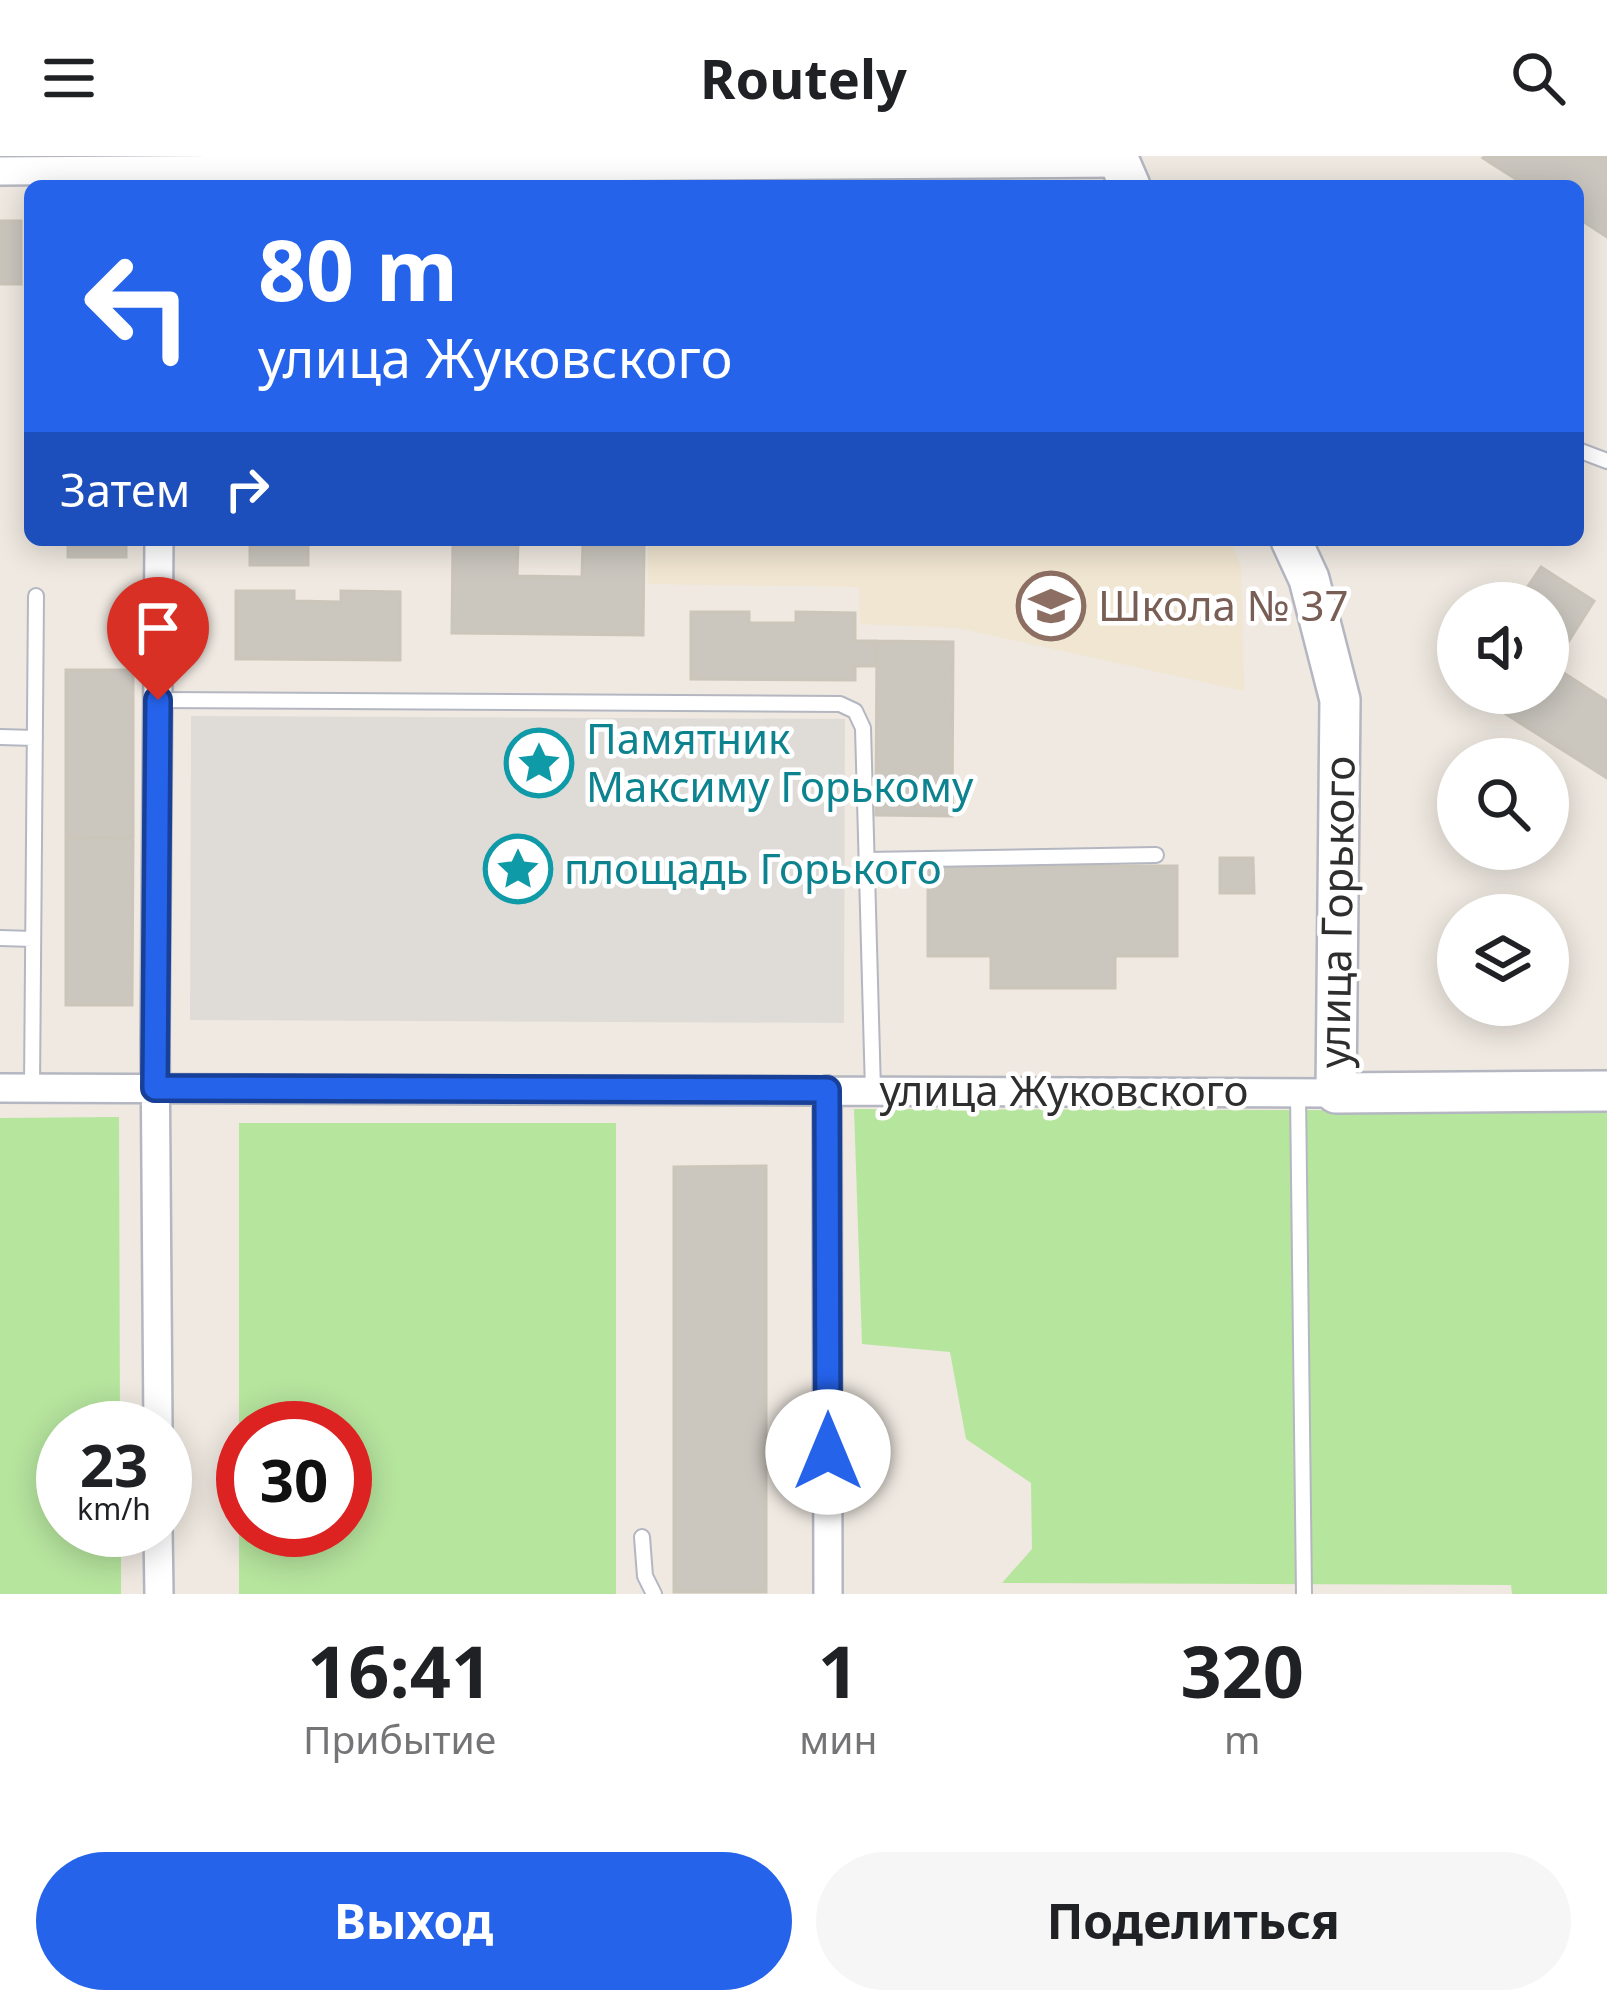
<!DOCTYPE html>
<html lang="ru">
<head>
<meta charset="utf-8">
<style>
	body { margin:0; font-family:"Noto Sans",sans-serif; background:#f6f6f6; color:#202124; height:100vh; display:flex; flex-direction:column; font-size:45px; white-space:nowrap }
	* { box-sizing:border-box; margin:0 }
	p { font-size:39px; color:#757577 }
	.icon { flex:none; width:66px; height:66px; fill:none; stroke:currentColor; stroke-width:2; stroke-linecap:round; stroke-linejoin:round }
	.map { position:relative; height:1438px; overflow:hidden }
	.sheet { display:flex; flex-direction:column; background:#fff; flex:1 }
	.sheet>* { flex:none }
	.guide { position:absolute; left:24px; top:24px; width:1560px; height:366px; border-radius:18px; box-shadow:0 6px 30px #0003; background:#2563eb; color:#fff; overflow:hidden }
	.buttons { position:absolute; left:1437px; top:426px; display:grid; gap:24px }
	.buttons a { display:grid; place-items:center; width:132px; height:132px; border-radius:50%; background:#fff; box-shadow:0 6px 30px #0003; font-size:60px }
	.speed { position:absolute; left:36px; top:1245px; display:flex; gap:24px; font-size:60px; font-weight:700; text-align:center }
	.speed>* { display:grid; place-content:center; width:156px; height:156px; border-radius:50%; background:#fff; box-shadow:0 6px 30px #0003; line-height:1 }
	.speed small { font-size:30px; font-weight:400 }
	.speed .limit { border:18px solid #d22; background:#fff; color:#111 }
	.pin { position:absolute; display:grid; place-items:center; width:102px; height:102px; color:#fff; margin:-123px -51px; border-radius:50% 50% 50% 0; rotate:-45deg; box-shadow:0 0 12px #0007 }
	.pin .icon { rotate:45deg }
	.me { position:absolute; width:132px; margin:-66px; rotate:0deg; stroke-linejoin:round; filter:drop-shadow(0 0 9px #0008) }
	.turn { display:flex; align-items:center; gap:42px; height:252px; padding:0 36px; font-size:54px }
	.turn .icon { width:156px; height:156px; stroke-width:2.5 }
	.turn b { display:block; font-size:84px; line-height:102px }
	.then { display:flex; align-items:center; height:114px; padding:0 36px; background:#0003; gap:24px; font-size:45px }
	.eta { display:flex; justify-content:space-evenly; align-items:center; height:204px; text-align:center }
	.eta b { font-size:72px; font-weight:700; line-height:84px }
	.action { display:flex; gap:24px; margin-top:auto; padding:24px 36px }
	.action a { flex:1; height:138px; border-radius:72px; background:#2563eb; color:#fff; font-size:48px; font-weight:700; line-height:138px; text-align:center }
	.action a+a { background:#f6f6f6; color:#202124 }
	header { display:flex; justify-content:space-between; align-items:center; height:156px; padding:0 36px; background:#fff; font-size:54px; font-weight:700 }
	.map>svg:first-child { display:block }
	.education { fill:#f0e6d1 }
	.green { fill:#b6e59e; fill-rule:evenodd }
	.plaza { fill:#dfdcd8 }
	.building { fill:#cbc7bf; stroke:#cbc5ba; stroke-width:3 }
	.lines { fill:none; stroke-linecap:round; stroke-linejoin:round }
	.service-casing { stroke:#b4b7c1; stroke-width:18 }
	.minor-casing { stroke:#b4b7c1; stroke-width:32 }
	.secondary-casing { stroke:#b4b7c1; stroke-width:44 }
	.service { stroke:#fff; stroke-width:14 }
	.minor { stroke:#fff; stroke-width:27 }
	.secondary { stroke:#fff; stroke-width:39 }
	.route-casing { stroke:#184099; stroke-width:30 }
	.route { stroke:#2563eb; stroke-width:21 }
	.labels { text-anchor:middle; stroke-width:9; stroke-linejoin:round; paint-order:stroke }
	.education-label { font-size:42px; fill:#785e54; stroke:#fff; text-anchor:start }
	.culture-label { font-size:42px; fill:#0d838f; stroke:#fff; text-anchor:start }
	.street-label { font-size:42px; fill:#2e2e2e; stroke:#fff }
</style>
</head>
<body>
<header><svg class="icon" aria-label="menu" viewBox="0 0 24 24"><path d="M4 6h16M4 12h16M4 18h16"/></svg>Routely<svg class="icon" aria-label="search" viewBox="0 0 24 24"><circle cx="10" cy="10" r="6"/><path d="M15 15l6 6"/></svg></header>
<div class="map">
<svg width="1607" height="1438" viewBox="0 0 1607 1438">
	<rect width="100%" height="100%" fill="#efe9e1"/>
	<path class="education" d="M648,384h582l11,26 3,125 -286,-63 -98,-4 -1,-37 -211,-3z"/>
	<path class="green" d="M854,953l753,2v483h-95l-1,-9 -509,-2 30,-34 -1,-66 -65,-44 -16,-87 -88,-8z
		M119,961l1,311h-57v102h58v64h-121v-476z
		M239,967h377v471h-377zM243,1272h102v102h-102z"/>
	<path class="plaza" d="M191,560l654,3 -1,304 -654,-3z"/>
	<path class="building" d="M1485,0h122v81l-29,-19v-32h-51l-44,-28z
		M0,65h21v63h-21z
		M68,384h58v17h-58z
		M250,384h58v25h-58z
		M453,385h65l-1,35 65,1 1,-35 61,1 -1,92 -191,-2z
		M1541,411l53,34 -41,65 54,35v77l-134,-85h75v-90h-31z
		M236,435h58v10l47,1v-11l59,1v68l-164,-1z
		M691,456h58v11h47v-11l59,1v28h21v25h-21v14l-164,-1z
		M877,485l76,1 -1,174 -76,-1z
		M66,514h67v167l-67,1z
		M133,681l-1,168h-66v-167z
		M1220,702h33l1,35h-34z
		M928,710h249v90h-62v32h-124v-32h-63z
		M766,1010v426h-92v-425z"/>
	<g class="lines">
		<defs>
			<path id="service" d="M1578,294l29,11
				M158,544l682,4 15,7 8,17 10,363
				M0,581l35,1
				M866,704l290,-5
				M0,782l33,1
				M32,931l4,-491
				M1298,937l6,501
				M642,1381l3,39 9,18"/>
			<path id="minor" d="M0,15l1119,-8
				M0,932l1336,5
				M827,934l1,504
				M158,1272l-3,-387 4,-501
				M158,1374l1,64"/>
			<path id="secondary" d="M1117,0l13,30
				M1291,384l18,39 31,121 -4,393 271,-2"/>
		</defs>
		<use href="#service" class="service-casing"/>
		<use href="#minor" class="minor-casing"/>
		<use href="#secondary" class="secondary-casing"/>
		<use href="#service" class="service"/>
		<use href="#minor" class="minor"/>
		<use href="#secondary" class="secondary"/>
	</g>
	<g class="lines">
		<defs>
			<path id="route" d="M158,544l-3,388 672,2 1,362"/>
		</defs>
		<use href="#route" class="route-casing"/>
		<use href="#route" class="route"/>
	</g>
	<defs>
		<symbol id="school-ring" viewBox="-11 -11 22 22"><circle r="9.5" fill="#fff" stroke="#8d6e63" stroke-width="1.5"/><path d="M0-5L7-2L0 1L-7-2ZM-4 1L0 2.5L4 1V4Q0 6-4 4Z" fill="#8d6e63"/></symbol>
		<symbol id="sight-ring" viewBox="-11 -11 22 22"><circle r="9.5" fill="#fff" stroke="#0f9aa8" stroke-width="1.5"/><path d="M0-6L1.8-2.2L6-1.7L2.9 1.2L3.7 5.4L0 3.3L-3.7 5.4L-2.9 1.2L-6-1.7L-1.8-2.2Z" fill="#0f9aa8"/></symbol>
	</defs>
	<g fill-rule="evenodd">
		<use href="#school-ring" x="1013" y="412" width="76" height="76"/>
		<use href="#sight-ring" x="501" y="569" width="76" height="76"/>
		<use href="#sight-ring" x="480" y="675" width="76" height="76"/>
	</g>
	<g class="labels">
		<g class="education-label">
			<text x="1098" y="465">Школа № 37</text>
		</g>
		<g class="culture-label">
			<text x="586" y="598">Памятник<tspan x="586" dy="48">Максиму Горькому</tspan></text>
			<text x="564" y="728">площадь Горького</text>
		</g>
		<g class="street-label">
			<text transform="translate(1337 756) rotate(-89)" y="15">улица Горького</text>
			<text x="1064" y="950">улица Жуковского</text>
		</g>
	</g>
</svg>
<div class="buttons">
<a><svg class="icon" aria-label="sound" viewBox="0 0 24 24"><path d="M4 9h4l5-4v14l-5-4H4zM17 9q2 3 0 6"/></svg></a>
<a><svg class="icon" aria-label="search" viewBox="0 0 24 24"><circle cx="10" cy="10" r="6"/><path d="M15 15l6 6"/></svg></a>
<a><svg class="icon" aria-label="layers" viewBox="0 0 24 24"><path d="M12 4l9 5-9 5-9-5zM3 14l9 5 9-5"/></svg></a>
</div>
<div class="speed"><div>23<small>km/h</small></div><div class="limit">30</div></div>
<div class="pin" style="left:158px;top:544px;background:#d93025"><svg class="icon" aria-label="arrive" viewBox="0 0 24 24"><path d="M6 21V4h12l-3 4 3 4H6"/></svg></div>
<svg class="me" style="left:828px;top:1296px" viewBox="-20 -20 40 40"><circle r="19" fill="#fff"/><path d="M0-13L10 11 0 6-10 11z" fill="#2563eb"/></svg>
<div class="guide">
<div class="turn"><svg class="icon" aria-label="left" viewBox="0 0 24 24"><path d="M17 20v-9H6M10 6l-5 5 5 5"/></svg><div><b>80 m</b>улица Жуковского</div></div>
<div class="then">Затем<svg class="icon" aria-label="right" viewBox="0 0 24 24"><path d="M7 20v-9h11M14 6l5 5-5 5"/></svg></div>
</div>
</div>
<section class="sheet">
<div class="eta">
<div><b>16:41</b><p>Прибытие</p></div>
<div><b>1</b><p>мин</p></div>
<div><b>320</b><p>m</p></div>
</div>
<div class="action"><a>Выход</a><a>Поделиться</a></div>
</section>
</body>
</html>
